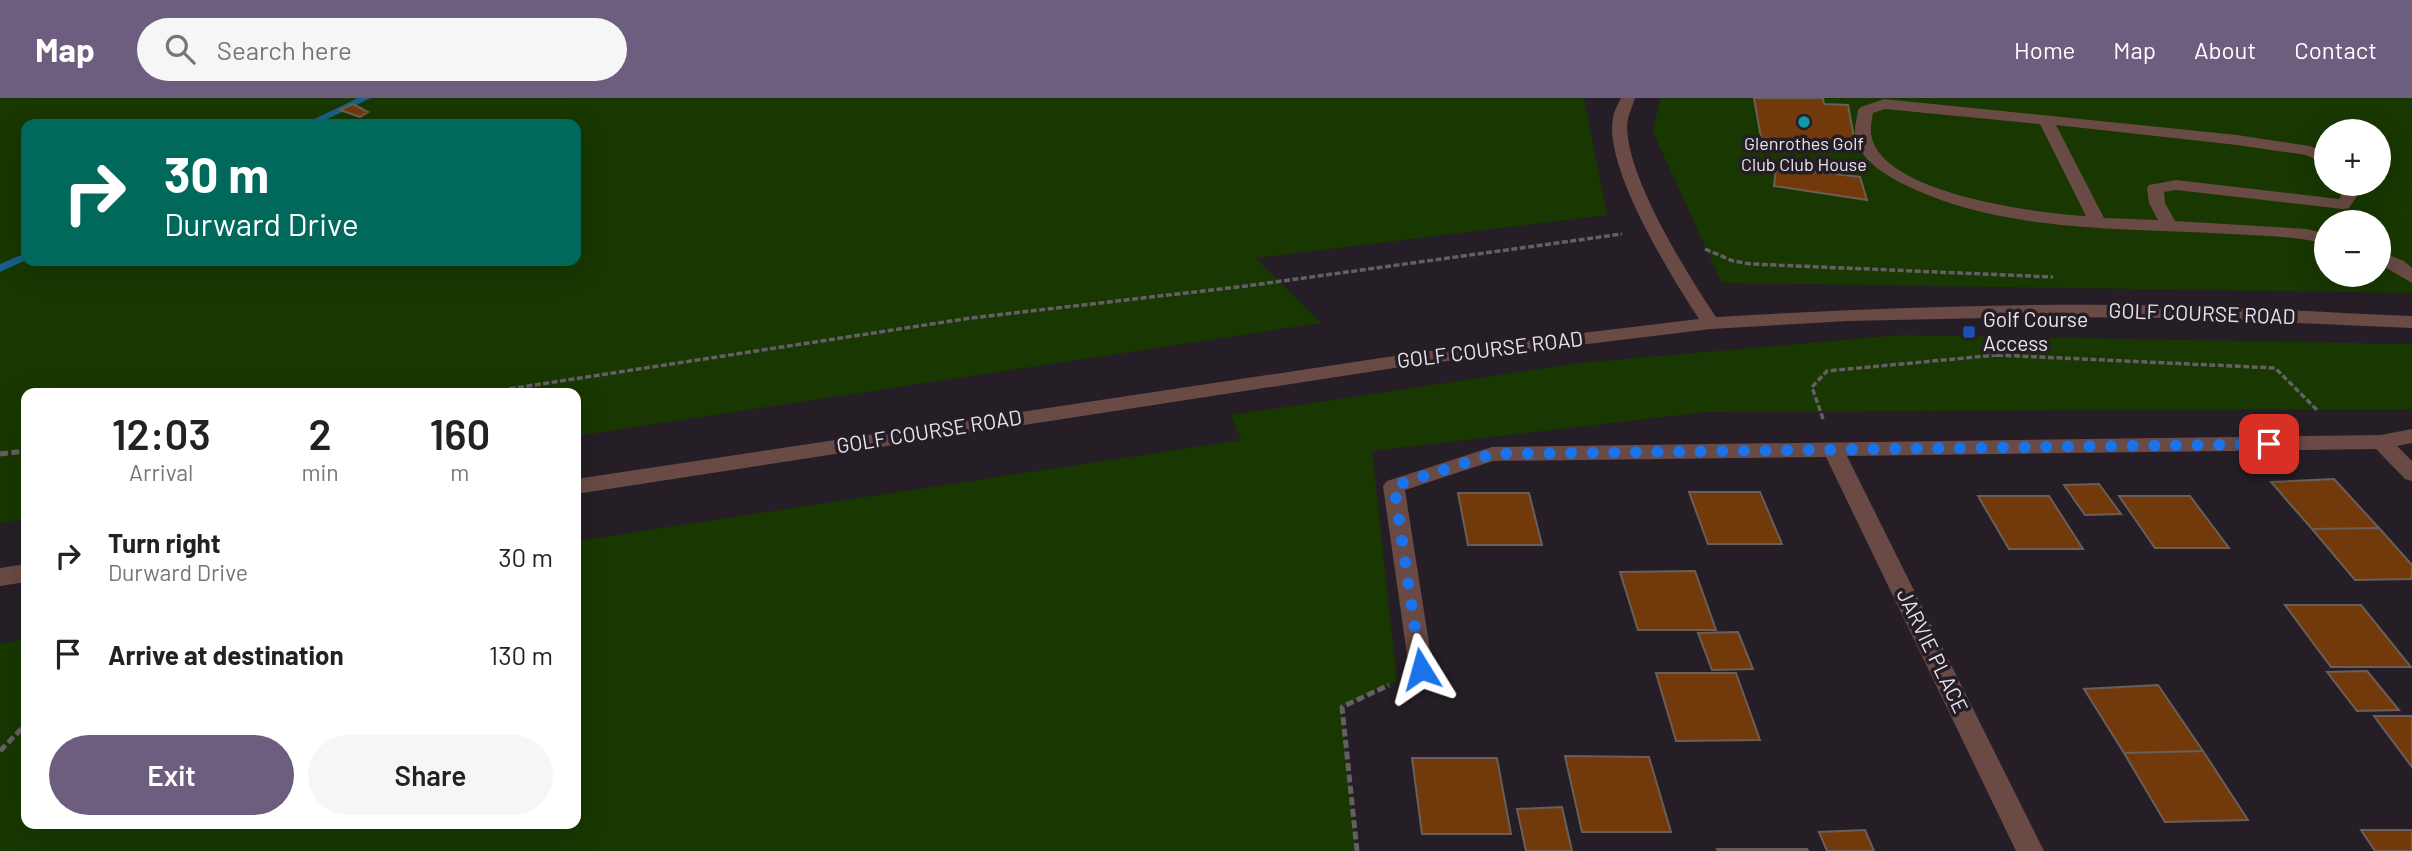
<!DOCTYPE html>
<html lang="en">
<head>
<meta charset="utf-8">
<style>
	body { margin:0; font-family:Barlow,sans-serif; background:#f6f6f6; color:#222; height:100vh; display:flex; flex-direction:column; font-size:26px; white-space:nowrap }
	* { box-sizing:border-box; margin:0 }
	p { font-size:23px; color:#767676 }
	.icon { flex:none; width:38px; height:38px; fill:none; stroke:currentColor; stroke-width:2; stroke-linecap:round; stroke-linejoin:round }
	.map { position:relative; flex:1; overflow:hidden }
	.details { position:absolute; left:21px; top:290px; width:560px; height:441px; display:flex; flex-direction:column; background:#fff; border-radius:14px; box-shadow:0 7px 28px #0002 }
	.details>* { flex:none }
	.banner { position:absolute; left:21px; top:21px; width:560px; height:147px; border-radius:14px; box-shadow:0 7px 28px #0002; background:#00695c; color:#fff; overflow:hidden }
	.buttons { position:absolute; left:2314px; top:21px; display:grid; gap:14px }
	.buttons a { display:grid; place-items:center; width:77px; height:77px; border-radius:50%; background:#fff; box-shadow:0 7px 28px #0002; font-size:35px }
	.pin { position:absolute; display:grid; place-items:center; width:60px; height:60px; color:#fff; margin:-30px; border-radius:14px; box-shadow:0 4px 10px #0006 }
	.me { position:absolute; width:77px; margin:-38px; rotate:352deg; stroke-linejoin:round; filter:drop-shadow(0 0 5px #0008) }
	.turn { display:flex; align-items:center; gap:24px; height:147px; padding:0 28px; font-size:32px }
	.turn .icon { width:91px; height:91px; stroke-width:2.5 }
	.turn b { display:block; font-size:49px; line-height:60px }
	.eta { display:flex; justify-content:space-evenly; align-items:center; height:119px; text-align:center }
	.eta b { font-size:42px; font-weight:600; line-height:49px }
	.cta { display:flex; gap:14px; margin-top:auto; padding:14px 28px }
	.cta a { flex:1; height:80px; border-radius:42px; background:#6d5d7e; color:#fff; font-size:28px; font-weight:600; line-height:80px; text-align:center }
	.cta a+a { background:#f6f6f6; color:#222 }
	ul { padding:0; list-style:none }
	li { display:flex; align-items:center; gap:21px; height:98px; padding:0 28px }
	li div { flex:1 }
	li b { display:block; font-size:26px }
	li em { font-style:normal }
	header { display:flex; align-items:center; gap:42px; box-sizing:border-box; height:98px; padding:0 35px; background:#6d5d7e; color:#fff }
	header strong { font-size:33px }
	nav { display:flex; gap:38px; margin-inline-start:auto; font-size:24px }
	.search { width:490px; height:63px; background:#f6f6f6; display:flex; align-items:center; gap:18px; box-sizing:border-box; padding:0 24px; border-radius:38px; color:#767676; font-size:26px }
	.map>svg:first-child { display:block }
	.green { fill:#183701; fill-rule:evenodd }
	.lines { fill:none; stroke-linecap:round; stroke-linejoin:round }
	.stream { fill:#185f8a; fill-rule:evenodd }
	.building { fill:#72390b; stroke:#6a5f58; stroke-width:2 }
	.path-far1 { stroke:#655e66; stroke-width:3.5; stroke-dasharray:6 2.5; stroke-linecap:butt }
	.path { stroke:#655e66; stroke-width:5; stroke-dasharray:8 3.5; stroke-linecap:butt }
	.service { fill:#694a44; fill-rule:evenodd }
	.minor { fill:#694a44; fill-rule:evenodd }
	.tertiary { fill:#694a44; fill-rule:evenodd }
	.route { stroke:#1a73e8; stroke-width:12; stroke-dasharray:0 21.6 }
	.culture-dot { fill:#0f9aa8; stroke:#251e26; stroke-width:2.5 }
	.transit-dot { fill:#1a4fb4; stroke:#251e26; stroke-width:2.5 }
	.labels { text-anchor:middle; stroke-width:7; stroke-linejoin:round; paint-order:stroke }
	.far-poi-label { font-size:18px; fill:#e9e4ea; stroke:#251e26 }
	.street-label { font-size:21px; fill:#e9e4ea; stroke:#251e26 }
	.poi-label { font-size:21px; fill:#e9e4ea; stroke:#251e26; text-anchor:start }
</style>
</head>
<body>
<header>
<strong>Map</strong>
<div class="search"><svg class="icon" aria-label="search" viewBox="0 0 24 24"><circle cx="10" cy="10" r="6"/><path d="M15 15l6 6"/></svg>Search here</div>
<nav><a>Home</a><a>Map</a><a>About</a><a>Contact</a></nav>
</header>
<div class="map">
<svg width="2412" height="753" viewBox="0 0 2412 753">
	<rect width="100%" height="100%" fill="#251e26"/>
	<path class="green" d="M0,0h1584l23,117 -351,43 65,65 -745,113v-42h-550v125l-26,4zM26,26h550v137h-550z
		M1660,0h752v195l-690,-10 -69,-151zM2326,33h52v53h-52zM2326,124h52v53h-52z
		M1901,237l511,9v65l-706,3 -334,39 25,230 -55,27 15,143h-1357v-207l26,-5v185h550v-283l665,-101 -10,-25 348,-52z"/>
	<g class="lines">
		<path class="stream" d="M358,0h13l-54,26h-13z
			M26,155v7l-26,12v-8z"/>
	</g>
	<path class="building" d="M1754,0h69l1,6 24,1 8,43 -95,-10z
		M353,6l15,8 -8,5 -20,-7z
		M1776,69l84,10 7,23 -93,-14z
		M2334,381l45,49 -67,1 -41,-47z
		M2099,386l22,30 -36,1 -21,-30z
		M1689,394h71l22,52h-74z
		M1458,395h71l13,52h-74z
		M1978,398h71l34,53h-74z
		M2119,398h71l39,52h-74z
		M2379,430l33,37v14l-57,1 -43,-51z
		M1695,473l21,59h-78l-18,-58z
		M2285,507h76l50,62h-80z
		M1738,534l15,37 -41,1 -14,-37z
		M2367,573l32,39 -42,1 -30,-39z
		M1656,575h80l24,67 -84,1z
		M2158,587l45,66 -79,2 -40,-64z
		M2374,618h38v51z
		M2203,653l45,69 -83,2 -41,-69z
		M1565,658l84,1 22,75h-89z
		M1412,660h85l14,76h-89z
		M1562,709l10,44h-46l-9,-42z
		M1865,732l9,21h-47l-8,-19z
		M2361,732h51v21h-37z
		M1717,751h90l1,2h-90z"/>
	<g class="lines">
		<path class="path-far1" d="M1705,151l28,12 18,3 302,13
			M1997,257l278,13 43,43
			M476,296l495,-76 275,-32 376,-52
			M1823,321l-11,-32 15,-16 170,-16 -8,-11"/>
		<path class="path" d="M0,356l26,-3
			M0,653l26,-27
			M1357,753l-15,-144 47,-22"/>
		<path class="service" d="M1884,1l353,36 73,11 16,7v11l-20,-9 -69,-10 -181,-20 48,93 54,2 -9,-17 -2,-15 2,-3 27,-5 163,19 2,-3 -3,-12h16l3,12 -8,12 -6,1 -167,-19 -12,2 1,11 10,18 132,8 19,5v10c-31,-8 -63,-8 -95,-10 -110,-7 -227,0 -328,-50 -19,-10 -44,-25 -48,-48 -1,-8 2,-18 3,-26l3,-3zM1885,11l155,15 46,92c-50,-3 -189,-21 -212,-72 -5,-11 -3,-20 -1,-31z
			M2378,153l26,10 8,7v15l-34,-20z"/>
		<path class="minor" d="M2412,331v14l-15,3 15,15v20l-7,-2 -29,-30 -529,7 197,395h-28l-190,-394 -333,4 -88,29 28,179 -3,7 -9,3 -9,-3 -3,-7 -26,-183 4,-5 105,-34 889,-12z"/>
		<path class="tertiary" d="M1621,0h14c-2,6 -5,14 -7,20 -9,48 61,159 88,199 157,-9 315,-15 473,-11 74,2 149,7 223,10v12l-224,-10 -153,-1 -187,4 -137,8 -297,36 -838,129v-15l838,-126 285,-34c-27,-41 -96,-152 -86,-201 1,-7 5,-14 8,-20z
			M26,466v18l-26,4v-18z"/>
	</g>
	<g class="lines">
		<path class="route" d="M1421,571l-27,-183 98,-32 777,-10"/>
	</g>
	<circle class="culture-dot" cx="1804" cy="24" r="7"/>
	<rect class="transit-dot" x="1962" y="227" width="14" height="14" rx="3.5"/>
	<g class="labels">
		<g class="far-poi-label">
			<text x="1804" y="52">Glenrothes Golf<tspan x="1804" dy="21">Club Club House</tspan></text>
		</g>
		<g class="street-label">
			<text transform="translate(2202 216) rotate(2)" y="7">GOLF COURSE ROAD</text>
			<text transform="translate(1490 252) rotate(-7)" y="7">GOLF COURSE ROAD</text>
			<text transform="translate(929 334) rotate(-9)" y="7">GOLF COURSE ROAD</text>
			<text transform="translate(1932 553) rotate(64)" y="7">JARVIE PLACE</text>
		</g>
		<g class="poi-label">
			<text x="1983" y="229">Golf Course<tspan x="1983" dy="24">Access</tspan></text>
		</g>
	</g>
</svg>
<div class="buttons">
<a>+</a>
<a>−</a>
</div>
<div class="pin" style="left:2269px;top:346px;background:#d93025"><svg class="icon" aria-label="arrive" viewBox="0 0 24 24"><path d="M6 21V4h12l-3 4 3 4H6"/></svg></div>
<svg class="me" style="left:1421px;top:571px" viewBox="-20 -20 40 40"><path d="M0-17L14 15 0 8-14 15z" fill="#1a73e8" stroke="#fff" stroke-width="4"/></svg>
<div class="banner">
<div class="turn"><svg class="icon" aria-label="right" viewBox="0 0 24 24"><path d="M7 20v-9h11M14 6l5 5-5 5"/></svg><div><b>30 m</b>Durward Drive</div></div>
</div>
<section class="details">
<div class="eta">
<div><b>12:03</b><p>Arrival</p></div>
<div><b>2</b><p>min</p></div>
<div><b>160</b><p>m</p></div>
</div>
<ul>
<li><svg class="icon" aria-label="right" viewBox="0 0 24 24"><path d="M7 20v-9h11M14 6l5 5-5 5"/></svg><div><b>Turn right</b><p>Durward Drive</p></div><em>30 m</em></li>
<li><svg class="icon" aria-label="arrive" viewBox="0 0 24 24"><path d="M6 21V4h12l-3 4 3 4H6"/></svg><div><b>Arrive at destination</b></div><em>130 m</em></li>
</ul>
<div class="cta"><a>Exit</a><a>Share</a></div>
</section>
</div>
</body>
</html>
